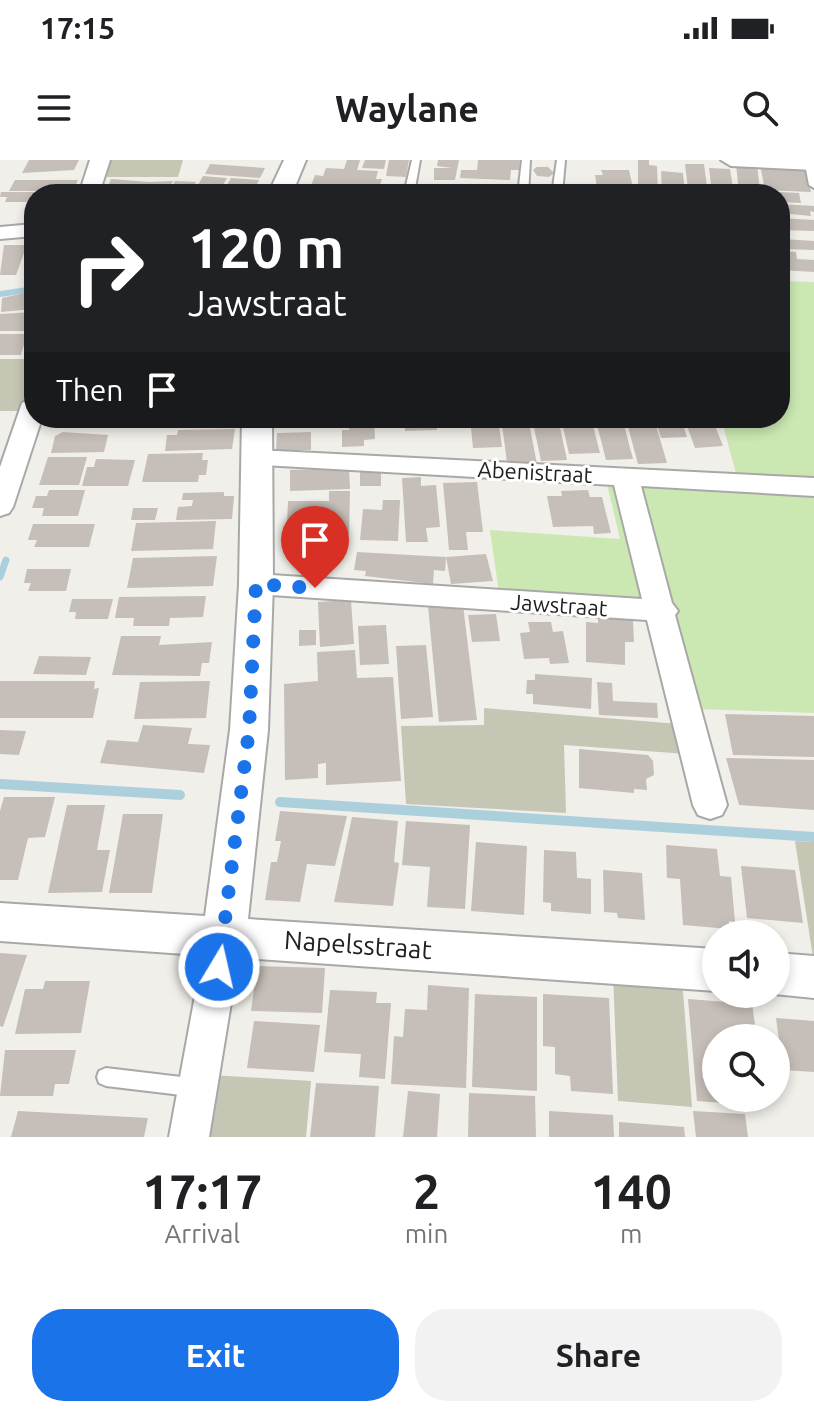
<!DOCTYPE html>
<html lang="en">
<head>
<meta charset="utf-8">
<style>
	body { margin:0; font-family:Ubuntu,sans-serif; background:#f2f2f2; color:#202124; height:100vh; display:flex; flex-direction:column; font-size:30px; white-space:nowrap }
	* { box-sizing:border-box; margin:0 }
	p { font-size:26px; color:#757577 }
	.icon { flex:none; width:44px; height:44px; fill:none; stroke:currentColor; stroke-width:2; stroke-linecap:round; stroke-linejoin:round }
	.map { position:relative; height:977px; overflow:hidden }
	.drawer { display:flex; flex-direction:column; background:#fff; flex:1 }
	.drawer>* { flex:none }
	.hud { position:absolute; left:24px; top:24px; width:766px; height:244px; border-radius:32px; box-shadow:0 4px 12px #0003; background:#202124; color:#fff; overflow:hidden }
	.buttons { position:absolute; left:702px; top:760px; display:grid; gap:16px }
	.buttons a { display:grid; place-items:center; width:88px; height:88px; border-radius:50%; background:#fff; box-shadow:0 4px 12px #0003; font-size:40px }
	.pin { position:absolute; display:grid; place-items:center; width:68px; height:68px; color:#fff; margin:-82px -34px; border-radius:50% 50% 50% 0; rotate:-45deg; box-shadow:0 0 8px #0007 }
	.pin .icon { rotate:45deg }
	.me { position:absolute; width:88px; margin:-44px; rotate:9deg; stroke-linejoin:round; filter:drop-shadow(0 0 6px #0008) }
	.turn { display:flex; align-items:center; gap:28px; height:168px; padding:0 32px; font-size:36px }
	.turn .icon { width:104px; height:104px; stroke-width:2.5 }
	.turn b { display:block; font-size:56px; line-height:68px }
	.then { display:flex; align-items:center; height:76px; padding:0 32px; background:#0003; gap:16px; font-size:30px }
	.eta { display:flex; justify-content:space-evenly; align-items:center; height:136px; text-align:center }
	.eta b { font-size:48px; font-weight:700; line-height:56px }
	.action { display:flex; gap:16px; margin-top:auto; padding:16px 32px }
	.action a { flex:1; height:92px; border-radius:32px; background:#1a73e8; color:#fff; font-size:32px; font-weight:700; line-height:92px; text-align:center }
	.action a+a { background:#f2f2f2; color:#202124 }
	.status { display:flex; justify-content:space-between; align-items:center; height:56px; padding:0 40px; background:#fff; direction:ltr }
	.status svg { height:22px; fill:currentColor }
	header { display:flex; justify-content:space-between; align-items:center; height:104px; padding:0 32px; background:#fff; font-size:36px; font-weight:700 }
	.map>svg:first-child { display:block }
	.construction { fill:#c5c6b4 }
	.grass { fill:#cbe8b2 }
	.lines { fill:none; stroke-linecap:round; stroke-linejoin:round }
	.stream-far2 { stroke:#abd0dc; stroke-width:6 }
	.stream-far1 { stroke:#abd0dc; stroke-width:7 }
	.stream { stroke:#abd0dc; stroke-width:10 }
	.building { fill:#c6beb8 }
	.service-casing { stroke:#a8a8a8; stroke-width:4 }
	.minor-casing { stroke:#a8a8a8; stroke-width:4 }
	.tertiary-casing { stroke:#a8a8a8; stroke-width:4 }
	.service { fill:#fff; fill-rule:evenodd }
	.minor { fill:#fff; fill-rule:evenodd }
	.tertiary { fill:#fff; fill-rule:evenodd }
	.route { stroke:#1a73e8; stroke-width:14; stroke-dasharray:0 25.2 }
	.labels { text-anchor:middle; stroke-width:6; stroke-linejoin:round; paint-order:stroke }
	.street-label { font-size:22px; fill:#212121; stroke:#fff }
	.near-street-label { font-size:26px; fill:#212121; stroke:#fff }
</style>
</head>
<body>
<div class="status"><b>17:15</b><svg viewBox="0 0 49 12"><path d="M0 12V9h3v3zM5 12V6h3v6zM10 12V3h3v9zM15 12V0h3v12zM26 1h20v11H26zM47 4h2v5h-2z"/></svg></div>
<header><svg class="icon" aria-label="menu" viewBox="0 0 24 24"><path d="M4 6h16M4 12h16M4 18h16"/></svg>Waylane<svg class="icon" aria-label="search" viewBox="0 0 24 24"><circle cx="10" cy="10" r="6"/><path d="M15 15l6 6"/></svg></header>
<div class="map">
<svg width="814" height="977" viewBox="0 0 814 977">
	<rect width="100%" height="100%" fill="#f1efe9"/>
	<path class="construction" d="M108,0h75l-5,17h-76z
		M0,199h34v24l-8,28h-26z
		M484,548l195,16 8,30 -123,-9 2,68 -160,-9 -5,-78 83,-1z
		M795,681l19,1v122z
		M613,814l69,5 10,128 -74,-6z
		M210,915l101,6 -5,56h-106z"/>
	<path class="grass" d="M780,121l34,1v198l-77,-3 -16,-59h59z
		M606,320l208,10v223l-119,-4 -30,-107 -166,-9 -9,-63 130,9z"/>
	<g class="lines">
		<path class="stream-far2" d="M0,134l34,-5"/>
		<path class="stream-far1" d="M0,417l6,-17"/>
		<path class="stream" d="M0,624l180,11
			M280,642l534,35"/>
	</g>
	<path class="building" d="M29,0h50l-5,10 -52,3z
		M347,0h13l-3,10 21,1 -2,8h6l-5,15 -48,-5 -2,5h-19l7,-19 8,1 3,-8 18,1z
		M365,0h21l-2,9 -22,-1z
		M389,0h20l-3,17 -20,-1z
		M438,0h21l-4,20h-21v-12h18l-15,-2z
		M478,0h42l-1,10h-8l-1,10 -50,-2 1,-8h16z
		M638,0h11v5l8,1 1,28h-20z
		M210,4l55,4 -5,10 -55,-4z
		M685,4h19l4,30 -20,-5z
		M736,4l21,1 3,25h-3v4h-18z
		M760,5l45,2 6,25 -46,-2z
		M537,7h11l6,6 -5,4 -12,-1 -4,-6z
		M709,8l21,1 4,25h-22z
		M601,10h28l5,22 -36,2 -3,-19h8z
		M661,11l22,2 2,21h-23z
		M203,16l24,2 -9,16h-25z
		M231,18l28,2 -7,14h-30z
		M111,19l38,3 24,-1 -7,13h-61z
		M15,20h63l-5,11h-64z
		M175,21l21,1 -6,12h-22z
		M462,24l51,3 -1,7h-52z
		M1,32h33v10h-29l2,-5h-7z
		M780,32l19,1 2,10 -21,-1z
		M780,44l34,2v6l-4,-1 1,5 -31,-3z
		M780,58l34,2v11l-34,-1z
		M783,79l31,2v9l-29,-1z
		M4,85h23l-11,30h-16z
		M783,91l13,1 1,7 17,1v12l-33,-2 -1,-17z
		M25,133h9v16l-33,3 1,-14z
		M32,152l1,19h-33v-17z
		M0,174h27l-6,21h-21z
		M75,258h50l-1,7h-51z
		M169,258h50l-1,5h-50z
		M338,258h36l1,21 -11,1v6l-22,1v-17h7v-9l-11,1z
		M385,258h50l2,12 -32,1v-6l-20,1z
		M438,258h29l1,8 -29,1z
		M470,258h28l4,29 -29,1z
		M501,258h27l9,46 -30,-2z
		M532,258h26l9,42 -26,1z
		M561,258h30l9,35 -31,1z
		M604,258h18l11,41 -27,1 -10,-39h8z
		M655,258h26l6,19 -26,1z
		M684,258h28l11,28 -28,2z
		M655,262l12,41 -29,1 -11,-41z
		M235,269l-3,20 -67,2 2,-16h10l1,-5z
		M63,272l45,3 -4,17 -53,1 4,-17z
		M311,272v18l-35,1 1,-18z
		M203,293l-1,7h6l-2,15h-7l-1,7h-56l6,-28z
		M48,297h39l-8,28h-40z
		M96,299l39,1 -7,26h-46l5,-19h7z
		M349,308l1,21 -60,2v-21z
		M381,310v16h-21v-15z
		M421,317v9l15,-1 4,42 -14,1 2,14h-22l-4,-64z
		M477,322l6,50h-17l2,18h-19l-6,-67z
		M49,330h36l-7,26h-36l2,-8h-12l4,-12h11z
		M588,330l2,7h12l9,36 -17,1 -1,-8 -40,1 -6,-31h15l-1,-5z
		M329,331h21l-1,43h-54l1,-11h-9l1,-22h41z
		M224,332v4h10l-2,23 -56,1 2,-13 14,-1 1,-6h-11l1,-7z
		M383,340h17l-2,41 -38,-1 3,-31 19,1z
		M133,348h25l-3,12h-24z
		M216,361l-3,28 -82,2 5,-28z
		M33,364h62l-6,23h-55l3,-7h-9z
		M357,392l89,5 40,-3 7,27 -42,3 -5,-27 -1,14 -11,-1 -1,14 -68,-8 1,-5 -12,-1z
		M217,396l-4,30 -86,2 6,-30z
		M27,409h44l-5,22h-38l3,-8h-7z
		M206,436l-3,21 -33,1 -1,8h-36l1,-8h-19l4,-21z
		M72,439h41l-5,20h-33l1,-7h-7z
		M351,440l3,44 -34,3 -2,-45z
		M463,445l14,115 -38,2 -11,-116z
		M496,454l4,27 -28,1 -4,-27z
		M598,457l35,3 1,22h-9v23l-39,-3v-40l12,1z
		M528,462h23l2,10 10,-1 6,32 -19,1 -1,-6 -25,1 -4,-26 10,-1z
		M386,465l3,39 -29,1 -2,-39z
		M299,470h17v15l-17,1z
		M121,476h40l-2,9 53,-3 -3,21h-7l-2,13 -88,-1z
		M426,485l7,72 -32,2 -5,-73z
		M355,490l2,28 36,-1 8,104 -75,4v-22l-8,1v14l-33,2 -1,-96 34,-3 -1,-29z
		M39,496l52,1 -5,18 -53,-1z
		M535,514l57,4 -1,31 -58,-5v-10h-7l1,-14h8z
		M0,521h95l-1,8 5,-1 -6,30h-93z
		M210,521l-4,37 -72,1 6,-37z
		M597,522l15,1 1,18 44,2 1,15 -59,-3z
		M725,554l89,2v41l-81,-2z
		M143,565l49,3 -4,16 22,1 -6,28 -104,-10 7,-23 31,2z
		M0,570l26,1 -7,24 -19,-1z
		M579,589l69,6 5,6 1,14 -8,4 1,11 -13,-1v4l-55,-5z
		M726,598l88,2v50l-75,-5z
		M4,637h51l-10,40 -17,1 -10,42h-18v-69z
		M67,645h38l-8,45h13l-8,42 -54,1z
		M280,651l67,5 -12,50 -28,-2 -7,38 -35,-2 6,-38h6l4,-21h-6z
		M123,654h40l-11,79h-43z
		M352,657l46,4 -4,41 5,1 -6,43 -59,-4z
		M406,661l64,4 -5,84 -38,-2 3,-40 -28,-2z
		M476,682l51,4 -3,69 -53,-4z
		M666,685l51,4 3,27 11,1 4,45 -6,-1v8l-46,-4 -3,-46 -13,-1z
		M544,690l32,2 1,26 14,1v35l-40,-3v-8l-8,-1z
		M741,706l54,4 8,53 -56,-5z
		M603,710l39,3 3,47 -27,-2 -1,-5 -13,-1z
		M0,793l27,2 -24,72 -3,-1z
		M257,806l68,2 -3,45 -71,-2z
		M45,821h45l-9,52 -66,1 10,-45h18z
		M428,825l41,3 -3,100 -75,-4 3,-48 9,1 2,-28 22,1z
		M330,830l47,2 -1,11h15l-6,76 -26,-2 2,-23 -37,-2z
		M475,834l62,3v94l-65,-4z
		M543,834l66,4 4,96 -42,-3 -1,-15 -15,-2v-27l-12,-1z
		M688,839l64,5 5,34h-41v60h48l1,8 -68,-5z
		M776,858l38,3v51l-31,-2z
		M254,861l66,4 -6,47 -67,-4z
		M5,890h71l-7,34h-14l-2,12h-53z
		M316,923l63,3 -4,51h-65z
		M408,931l32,3 -3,43h-34z
		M469,933l66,3 1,41h-68z
		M18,951l130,7 -4,19h-133z
		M549,951l64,4 1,22h-65z
		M693,951l52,3 3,23h-52z
		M619,962l65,5 1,10h-66z"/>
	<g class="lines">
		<defs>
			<path id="service" d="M412,0h8l-6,34h-10z
				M522,0h8l-2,34h-10z
				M557,0h8l-3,34h-10z
				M809,1l5,5v22l-5,-3 -4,-21z
				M106,908l92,11 7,3 2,6 -2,6 -7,3 -92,-11 -7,-3 -2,-6 2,-6z"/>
			<path id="minor" d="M90,0h20l-11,34h-20z
				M721,0h93v10l-83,-4z
				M34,64v12l-34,3v-12z
				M34,236v22h8l-29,89 -4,6 -9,3v-49l22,-64z
				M256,290l558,28v18l-173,-10 31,117 6,8 -3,4 52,190 -5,10 -12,4 -12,-4 -5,-10 -46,-185 -391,-26 -10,-3 -4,-7 4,-7 10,-3 386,25 -28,-114 -367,-21 -4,-6 4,-6z
				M224,760l13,4 5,12 -33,201h-40l37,-201 5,-12z"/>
			<path id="tertiary" d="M284,0h22l-14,34h-24z
				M242,258h30l1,166 -5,146 -20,189 468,30v42l-716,-50v-38l205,13 25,-186 9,-146z
				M776,793l38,3v42l-40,-4z"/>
		</defs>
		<use href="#service" class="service-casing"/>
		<use href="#minor" class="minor-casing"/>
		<use href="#tertiary" class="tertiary-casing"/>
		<use href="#service" class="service"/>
		<use href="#minor" class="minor"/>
		<use href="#tertiary" class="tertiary"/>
	</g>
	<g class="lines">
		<path class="route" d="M219,807l30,-237 7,-146 59,4"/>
	</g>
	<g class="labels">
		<g class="street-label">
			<text transform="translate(535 312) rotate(3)" y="8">Abenistraat</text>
			<text transform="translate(559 445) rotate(4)" y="8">Jawstraat</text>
		</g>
		<g class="near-street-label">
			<text transform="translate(358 785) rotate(4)" y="9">Napelsstraat</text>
		</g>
	</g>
</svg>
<div class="buttons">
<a><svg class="icon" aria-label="sound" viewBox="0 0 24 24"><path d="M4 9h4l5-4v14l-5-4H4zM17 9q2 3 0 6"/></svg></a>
<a><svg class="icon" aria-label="search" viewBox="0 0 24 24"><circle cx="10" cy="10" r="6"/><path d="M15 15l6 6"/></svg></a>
</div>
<div class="pin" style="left:315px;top:428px;background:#d93025"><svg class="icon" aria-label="arrive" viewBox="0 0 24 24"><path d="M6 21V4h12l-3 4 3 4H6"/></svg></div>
<svg class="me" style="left:219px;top:807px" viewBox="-20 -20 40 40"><circle r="17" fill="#1a73e8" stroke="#fff" stroke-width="3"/><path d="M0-11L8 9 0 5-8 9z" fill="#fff"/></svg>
<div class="hud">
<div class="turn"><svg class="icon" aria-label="right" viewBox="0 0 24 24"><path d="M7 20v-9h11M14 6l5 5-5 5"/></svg><div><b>120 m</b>Jawstraat</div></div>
<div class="then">Then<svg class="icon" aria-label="arrive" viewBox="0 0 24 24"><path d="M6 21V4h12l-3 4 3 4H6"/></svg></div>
</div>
</div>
<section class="drawer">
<div class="eta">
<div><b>17:17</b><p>Arrival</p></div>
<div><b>2</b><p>min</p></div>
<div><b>140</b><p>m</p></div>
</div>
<div class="action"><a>Exit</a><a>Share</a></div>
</section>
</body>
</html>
